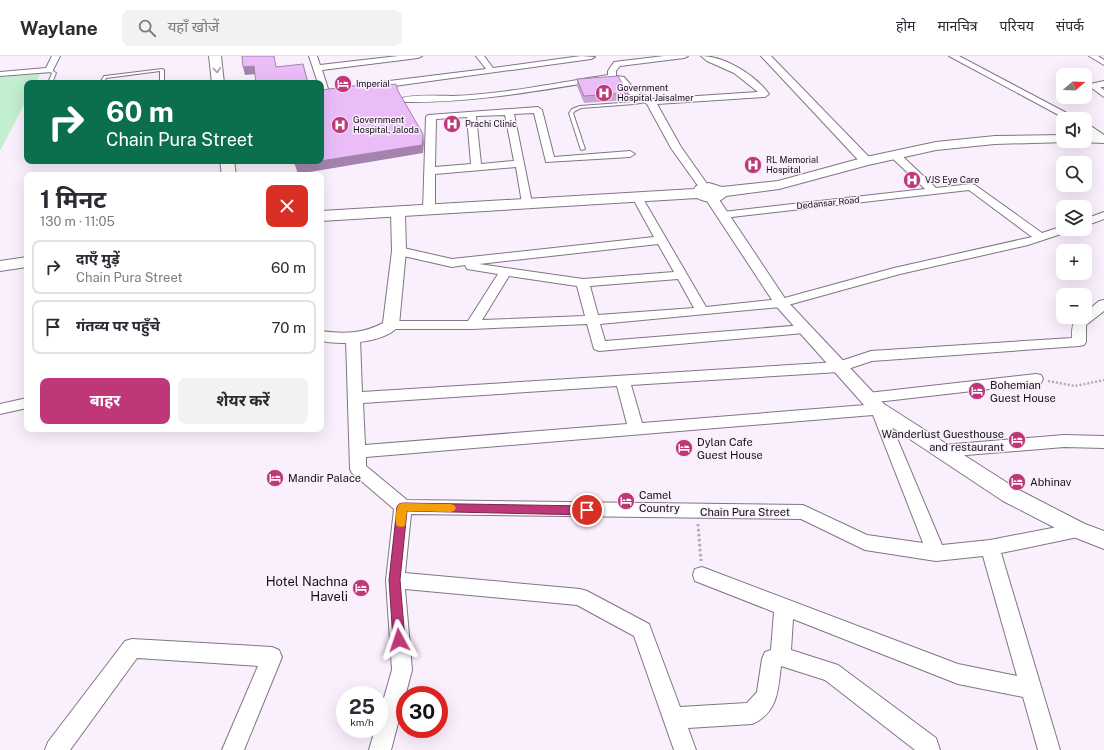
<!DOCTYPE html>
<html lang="hi">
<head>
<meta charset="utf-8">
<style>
	body { margin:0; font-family:"Public Sans","Noto Sans Devanagari",sans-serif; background:#f2f2f3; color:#2b2b33; height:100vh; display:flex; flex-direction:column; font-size:15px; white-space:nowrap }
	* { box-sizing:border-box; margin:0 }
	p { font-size:13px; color:#7c7c81 }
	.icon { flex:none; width:22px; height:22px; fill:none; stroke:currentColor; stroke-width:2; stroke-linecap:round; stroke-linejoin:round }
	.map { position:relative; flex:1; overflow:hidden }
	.drawer { position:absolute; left:24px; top:116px; width:300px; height:260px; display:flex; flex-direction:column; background:#fff; border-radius:8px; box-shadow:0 4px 16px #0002 }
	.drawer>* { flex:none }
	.guide { position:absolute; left:24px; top:24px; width:300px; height:84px; border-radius:8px; box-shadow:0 4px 16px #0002; background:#0b6e4f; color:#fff; overflow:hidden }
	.needle { width:26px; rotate:71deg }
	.fabs { position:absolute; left:1056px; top:12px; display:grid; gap:8px }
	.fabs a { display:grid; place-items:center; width:36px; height:36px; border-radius:8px; background:#fff; box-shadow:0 4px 16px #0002; font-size:20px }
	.speed { position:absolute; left:336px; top:630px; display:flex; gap:8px; font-size:20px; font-weight:700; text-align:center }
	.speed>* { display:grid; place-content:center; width:52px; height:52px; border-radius:50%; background:#fff; box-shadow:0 4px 16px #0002; line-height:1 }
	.speed small { font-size:10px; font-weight:400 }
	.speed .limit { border:6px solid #d22; background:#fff; color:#111 }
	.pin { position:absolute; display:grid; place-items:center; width:34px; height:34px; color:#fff; margin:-17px; border:2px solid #fff; border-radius:50%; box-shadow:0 1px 4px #0007 }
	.me { position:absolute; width:44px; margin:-22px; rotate:355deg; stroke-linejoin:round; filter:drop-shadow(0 0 3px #0008) }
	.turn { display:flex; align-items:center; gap:14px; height:84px; padding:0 16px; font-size:18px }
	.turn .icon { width:52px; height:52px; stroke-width:2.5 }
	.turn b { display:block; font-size:28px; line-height:34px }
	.round { display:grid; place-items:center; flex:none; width:42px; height:42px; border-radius:8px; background:#f2f2f3 }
	.overview { display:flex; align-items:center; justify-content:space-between; height:68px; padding:0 16px }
	h1 { font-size:24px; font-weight:700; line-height:30px }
	.button { display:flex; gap:8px; margin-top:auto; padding:8px 16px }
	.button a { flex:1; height:46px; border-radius:8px; background:#be3878; color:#fff; font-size:16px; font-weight:700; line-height:46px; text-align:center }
	.button a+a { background:#f2f2f3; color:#2b2b33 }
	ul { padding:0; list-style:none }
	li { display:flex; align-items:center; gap:12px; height:54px; margin:0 8px 6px; padding:0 8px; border:2px solid #e1e1e2; border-radius:8px }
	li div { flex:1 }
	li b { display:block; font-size:15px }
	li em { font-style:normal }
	header { display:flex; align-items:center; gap:24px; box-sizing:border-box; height:56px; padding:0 20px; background:#fff; border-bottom:1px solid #e1e1e2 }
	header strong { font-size:19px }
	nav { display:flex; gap:22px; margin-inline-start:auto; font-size:14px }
	.search { width:280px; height:36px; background:#f2f2f3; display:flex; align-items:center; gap:10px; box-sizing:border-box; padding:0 14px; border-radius:8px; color:#7c7c81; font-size:15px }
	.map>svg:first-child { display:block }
	.green { fill:#c1efd0 }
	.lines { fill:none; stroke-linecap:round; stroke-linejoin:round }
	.service-casing { stroke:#807584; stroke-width:2 }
	.minor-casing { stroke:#807584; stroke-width:2 }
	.tertiary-casing { stroke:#807584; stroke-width:2 }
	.secondary-casing { stroke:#807584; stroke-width:2 }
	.path-far1 { stroke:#b3aab5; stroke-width:2.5; stroke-dasharray:2 2; stroke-linecap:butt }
	.path { stroke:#b3aab5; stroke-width:3; stroke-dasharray:2.5 2.5; stroke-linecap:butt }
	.service { fill:#fff; fill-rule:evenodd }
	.minor { fill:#fff; fill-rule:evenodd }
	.tertiary { fill:#fff; fill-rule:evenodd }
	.secondary { fill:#fff; fill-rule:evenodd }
	.wall { fill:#c9a3d5 }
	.shaded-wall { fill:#a484ae }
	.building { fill:#eabdf8; stroke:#a484ae }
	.oneway { stroke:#a19fa1 }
	.route { fill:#be3878; stroke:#7c244e }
	.slow { fill:#f59e0b }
	.labels { text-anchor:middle; stroke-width:3; stroke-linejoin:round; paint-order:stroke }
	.far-poi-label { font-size:9px; fill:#141015; stroke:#faeffd; text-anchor:start }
	.far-street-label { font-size:9px; fill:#141015; stroke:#faeffd }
	.poi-label { font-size:11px; fill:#141015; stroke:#faeffd; text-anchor:start }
	.street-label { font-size:11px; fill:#141015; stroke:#faeffd }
	.near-poi-label { font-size:13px; fill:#141015; stroke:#faeffd; text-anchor:end }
</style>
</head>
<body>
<header>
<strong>Waylane</strong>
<div class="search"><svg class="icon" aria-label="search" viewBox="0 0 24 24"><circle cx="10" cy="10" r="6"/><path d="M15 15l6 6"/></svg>यहाँ खोजें</div>
<nav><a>होम</a><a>मानचित्र</a><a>परिचय</a><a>संपर्क</a></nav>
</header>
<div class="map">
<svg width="1104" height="694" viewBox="0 0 1104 694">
	<rect width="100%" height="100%" fill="#faeffd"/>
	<path class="green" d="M40,18l-4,9h-9v16l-27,52v-74z"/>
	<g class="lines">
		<defs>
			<path id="service" d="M48,13h2l6,4 -4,10h-4l4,-10 -4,-2z
				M162,13l2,1v13h-4v-12l-54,7 -2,5h-4l4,-7h1z
				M645,44l2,1 -1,1 -12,2 -53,4 -6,3 -2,2 12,36 -4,1 -12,-37 3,-4 8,-3 54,-4z"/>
			<path id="minor" d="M52,0h8l-8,16 -52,4v-4l46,-4z
				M309,0h8l3,9 78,-9h24l-4,2 -96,12 7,22 -4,3 -4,-3v-9h-3z
				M476,0h8l9,12 88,-12 14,1 -4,2 -226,31 -4,-3 4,-3 121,-15z
				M664,0h24l-4,2 -64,8 -4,5v5l8,1 11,13 17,9 106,-7 -24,-19 -27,-12 -6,-5c24,0 54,19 68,38l-4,3 -108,7 24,43 29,41 -1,2h-8l-30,-42 -24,-44 -18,-10 -11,-13 -8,-2c-68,11 -136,24 -205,23l-4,-3c5,-5 41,-3 51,-3 52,-2 104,-13 156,-21v-4l6,-9z
				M949,0h10l119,63h-12z
				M1089,0h9l6,4v5z
				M1104,25v6h-4l4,3v7l-15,-11 1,-2z
				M538,51l4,3 12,47 76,-6 5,3 -5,3 -84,5 -12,-49 -20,1 18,89 -1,2h-8l-1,-2 -6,-36 -81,7v37l-6,3 -4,-1 -2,-2 3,-94 2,-2zM505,59l9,46 -33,3 -5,-48zM467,61l4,47 -36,3 1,-48z
				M1085,66l19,13v7l-4,-1 -15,-11z
				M895,96l4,1 37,35 35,-4 4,1 67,48 21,-7v3h9l-2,2 -42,14 -128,29 -119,33 -181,17 5,17 199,-16 5,1 2,3 -2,3 -5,1 -205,18 -5,-2 -7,-25 -115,5h-81l-5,-1 -2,-3 2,-3 5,-1h77l30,-47 -31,-5 -2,-4 -13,2 -53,-12 -4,-1 -2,-3 2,-3 4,-1 53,12 202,-22 -22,-40 5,-3 5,3 64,110 75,-8 113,-31 138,-31 -63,-47 -246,28 -6,-3 6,-3 202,-23 -34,-32 -1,-2zM658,188l16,28 -91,7 -104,-15zM509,220l68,10 8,30 -103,4zM678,223l16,29 -96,7 -8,-29z
				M1104,156v7l-19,7v-7z
				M1104,244v11l-18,14v17l-2,3 -5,1 -207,15 -33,11 -208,13 11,38 236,-19 5,1 59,140 48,-5 88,-17 6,2 3,5 -3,5 -6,2 -77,16 59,197h-22l-15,-53 -65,-13 -165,-65 -2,31 47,15 98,73 4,12h-25l-90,-70 -44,-14c-3,24 -3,47 -29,58l-64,4 8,22h-22l-40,-114 -57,-31 -172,-16 7,81 -21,80h-22l6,-21h4v-14l13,-45 -6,-90 8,-71 -42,-36 -2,-4 -4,-130 2,-3 5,-1 5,1 2,3 2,53 476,-30 33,-11 201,-13c0,-11 0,-21 13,-21v-4l14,-12zM617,330l10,38 -262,21 -2,-42zM873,359l50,128 -56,-8 -64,-30 -396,-5 -41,-34v-9zM411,458l390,5 64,31 71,11 47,-5 34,120 -59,-12 -256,-97 -7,2 -2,6 2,6 79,31 -3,38 -6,2 -3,7 -5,33 -10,11 -67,4 -31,-83 -62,-33 -7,-2 -175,-16z
				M1036,318l5,1 2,4 -2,4 -173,20 -5,-1 -2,-4 2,-4 5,-1z
				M27,342v10l-27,6v-10z
				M1064,379l40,1v12l-40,-1 -122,10 -6,-2 -2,-4 2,-4 6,-2z
				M132,583l140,8 7,3 3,7 -38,93h-22l36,-84 -121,-8 -67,92h-25l3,-8 77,-101z"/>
			<path id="tertiary" d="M761,0h10l99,102 2,3 -2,3h-8z
				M711,138l5,1 70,105 98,104 133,85 68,35 19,7v18l-33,-13 -68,-35 -131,-87 -96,-108 -71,-108 1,-3z
				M398,153l5,1 2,3 1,38 -7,74c-13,19 -58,20 -78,16v-10c22,3 42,3 62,-8l9,-72 -1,-38 2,-3z"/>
			<path id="secondary" d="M209,0h12l3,27h-12z
				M1063,79v6l5,1 -73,2 -59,6 -68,15 -89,24 -53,7c-7,8 -20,7 -29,2l-376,23v-10l373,-22 2,-3 13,-3 13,4 56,-6 88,-24 70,-15 59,-6z
				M1085,79h19v8l-24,-1 5,-1z
				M220,105h14l2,14h-14z
				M27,201v10l-27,4v-10z"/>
		</defs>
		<use href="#service" class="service-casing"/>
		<use href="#minor" class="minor-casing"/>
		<use href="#tertiary" class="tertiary-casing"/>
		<use href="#secondary" class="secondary-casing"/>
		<path class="path-far1" d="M1048,325l27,5 29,-6"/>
		<path class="path" d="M698,468l3,37"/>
		<use href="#service" class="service"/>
		<use href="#minor" class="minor"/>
		<use href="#tertiary" class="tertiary"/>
		<use href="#secondary" class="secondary"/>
	</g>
	<path class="wall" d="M577,23l51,14v7l-44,3 -7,-17z"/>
	<path class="shaded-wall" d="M254,10l2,8 -11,1 -2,-8z
		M423,78l1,9 -1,10 -125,21 -3,-9z"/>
	<path class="building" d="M242,0h32l2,11 27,-3 5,19h-52l-2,-17 -11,1z
		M618,20l10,17 -44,3 -7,-17z
		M384,26l1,3 11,-1 2,7 25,43 -1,11 -127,20v-4h26v-71z"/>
	<defs><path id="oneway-chevron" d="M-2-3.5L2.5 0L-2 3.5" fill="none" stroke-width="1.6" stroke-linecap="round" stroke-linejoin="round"/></defs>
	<use class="oneway" href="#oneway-chevron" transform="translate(217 14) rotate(84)"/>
	<path class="route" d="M403,447l184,3 4,1 1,3 -1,3 -4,2 -180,-4 -7,69 5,60 -1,4 -5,2 -4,-2 -2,-4 -4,-60 8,-73 2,-3z"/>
	<path class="slow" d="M403,447l47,1 4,1 2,3 -2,3 -4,1 -43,-1 -2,15 -4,1 -4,-1c-3,-6 -1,-16 2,-22z"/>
	<defs>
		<symbol id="hotel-disc" viewBox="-11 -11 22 22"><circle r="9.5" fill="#be3878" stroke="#faeffd"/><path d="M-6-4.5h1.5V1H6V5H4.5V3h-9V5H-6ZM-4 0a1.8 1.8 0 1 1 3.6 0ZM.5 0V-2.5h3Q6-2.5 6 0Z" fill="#fff"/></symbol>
		<symbol id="hospital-disc" viewBox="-11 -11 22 22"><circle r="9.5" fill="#be3878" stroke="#faeffd"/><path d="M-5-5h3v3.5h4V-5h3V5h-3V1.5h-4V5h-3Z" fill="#fff"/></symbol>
	</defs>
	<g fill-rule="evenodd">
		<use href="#hotel-disc" x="333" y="18" width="20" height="20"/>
		<use href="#hospital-disc" x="594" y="27" width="20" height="20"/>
		<use href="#hospital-disc" x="442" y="58" width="20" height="20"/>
		<use href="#hospital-disc" x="330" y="59" width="20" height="20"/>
		<use href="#hospital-disc" x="743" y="99" width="20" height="20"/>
		<use href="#hospital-disc" x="902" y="114" width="20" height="20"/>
		<use href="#hotel-disc" x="967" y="325" width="20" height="20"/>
		<use href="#hotel-disc" x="1007" y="374" width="20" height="20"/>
		<use href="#hotel-disc" x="674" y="382" width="20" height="20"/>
		<use href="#hotel-disc" x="265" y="412" width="20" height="20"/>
		<use href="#hotel-disc" x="1007" y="416" width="20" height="20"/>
		<use href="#hotel-disc" x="616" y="435" width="20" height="20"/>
		<use href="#hotel-disc" x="351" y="522" width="20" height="20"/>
	</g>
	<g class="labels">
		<g class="far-poi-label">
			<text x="356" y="31">Imperial</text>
			<text x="617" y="35">Government<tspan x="617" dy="10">Hospital Jaisalmer</tspan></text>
			<text x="353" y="67">Government<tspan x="353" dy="10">Hospital, Jaloda</tspan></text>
			<text x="465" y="71">Prachi Clinic</text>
			<text x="766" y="107">RL Memorial<tspan x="766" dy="10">Hospital</tspan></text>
			<text x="925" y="127">VJS Eye Care</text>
		</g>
		<g class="far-street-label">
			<text transform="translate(828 147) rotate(-6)" y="3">Dedansar Road</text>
		</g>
		<g class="poi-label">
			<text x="990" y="333">Bohemian<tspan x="990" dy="13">Guest House</tspan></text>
			<text x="1004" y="382" text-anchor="end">Wanderlust Guesthouse<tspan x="1004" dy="13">and restaurant</tspan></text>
			<text x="697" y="390">Dylan Cafe<tspan x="697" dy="13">Guest House</tspan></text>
			<text x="288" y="426">Mandir Palace</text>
			<text x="1030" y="430">Abhinav</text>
			<text x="639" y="443">Camel<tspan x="639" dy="13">Country</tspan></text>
		</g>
		<g class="street-label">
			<text x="745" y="460">Chain Pura Street</text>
		</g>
		<g class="near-poi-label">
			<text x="348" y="530">Hotel Nachna<tspan x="348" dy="15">Haveli</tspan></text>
		</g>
	</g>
</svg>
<div class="fabs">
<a><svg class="needle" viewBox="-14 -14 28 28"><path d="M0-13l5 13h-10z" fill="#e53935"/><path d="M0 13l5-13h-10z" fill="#7c7c81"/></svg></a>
<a><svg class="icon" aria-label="sound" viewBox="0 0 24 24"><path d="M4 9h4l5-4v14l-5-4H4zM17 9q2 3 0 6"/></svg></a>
<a><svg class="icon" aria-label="search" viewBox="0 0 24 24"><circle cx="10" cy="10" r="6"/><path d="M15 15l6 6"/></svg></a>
<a><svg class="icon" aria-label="layers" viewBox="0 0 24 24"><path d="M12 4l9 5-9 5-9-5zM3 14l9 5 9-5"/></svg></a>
<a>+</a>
<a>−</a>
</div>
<div class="speed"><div>25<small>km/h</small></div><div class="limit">30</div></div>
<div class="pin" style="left:587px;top:454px;background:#d93025"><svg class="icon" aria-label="arrive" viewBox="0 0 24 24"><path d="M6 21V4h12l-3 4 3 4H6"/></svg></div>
<svg class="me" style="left:399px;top:584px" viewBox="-20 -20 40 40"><path d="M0-17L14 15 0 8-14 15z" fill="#be3878" stroke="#fff" stroke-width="4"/></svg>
<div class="guide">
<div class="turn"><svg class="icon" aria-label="right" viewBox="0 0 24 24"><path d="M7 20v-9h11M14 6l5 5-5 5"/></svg><div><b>60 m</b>Chain Pura Street</div></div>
</div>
<section class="drawer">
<div class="overview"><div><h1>1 मिनट</h1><p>130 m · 11:05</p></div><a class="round" style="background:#d93025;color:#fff"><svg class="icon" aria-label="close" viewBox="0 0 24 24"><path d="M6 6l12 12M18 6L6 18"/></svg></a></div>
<ul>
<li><svg class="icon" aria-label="right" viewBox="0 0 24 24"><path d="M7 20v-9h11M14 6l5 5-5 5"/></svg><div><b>दाएँ मुड़ें</b><p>Chain Pura Street</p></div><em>60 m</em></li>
<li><svg class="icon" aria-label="arrive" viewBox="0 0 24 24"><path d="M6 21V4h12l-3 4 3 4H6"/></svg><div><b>गंतव्य पर पहुँचे</b></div><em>70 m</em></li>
</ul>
<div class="button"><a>बाहर</a><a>शेयर करें</a></div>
</section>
</div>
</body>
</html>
